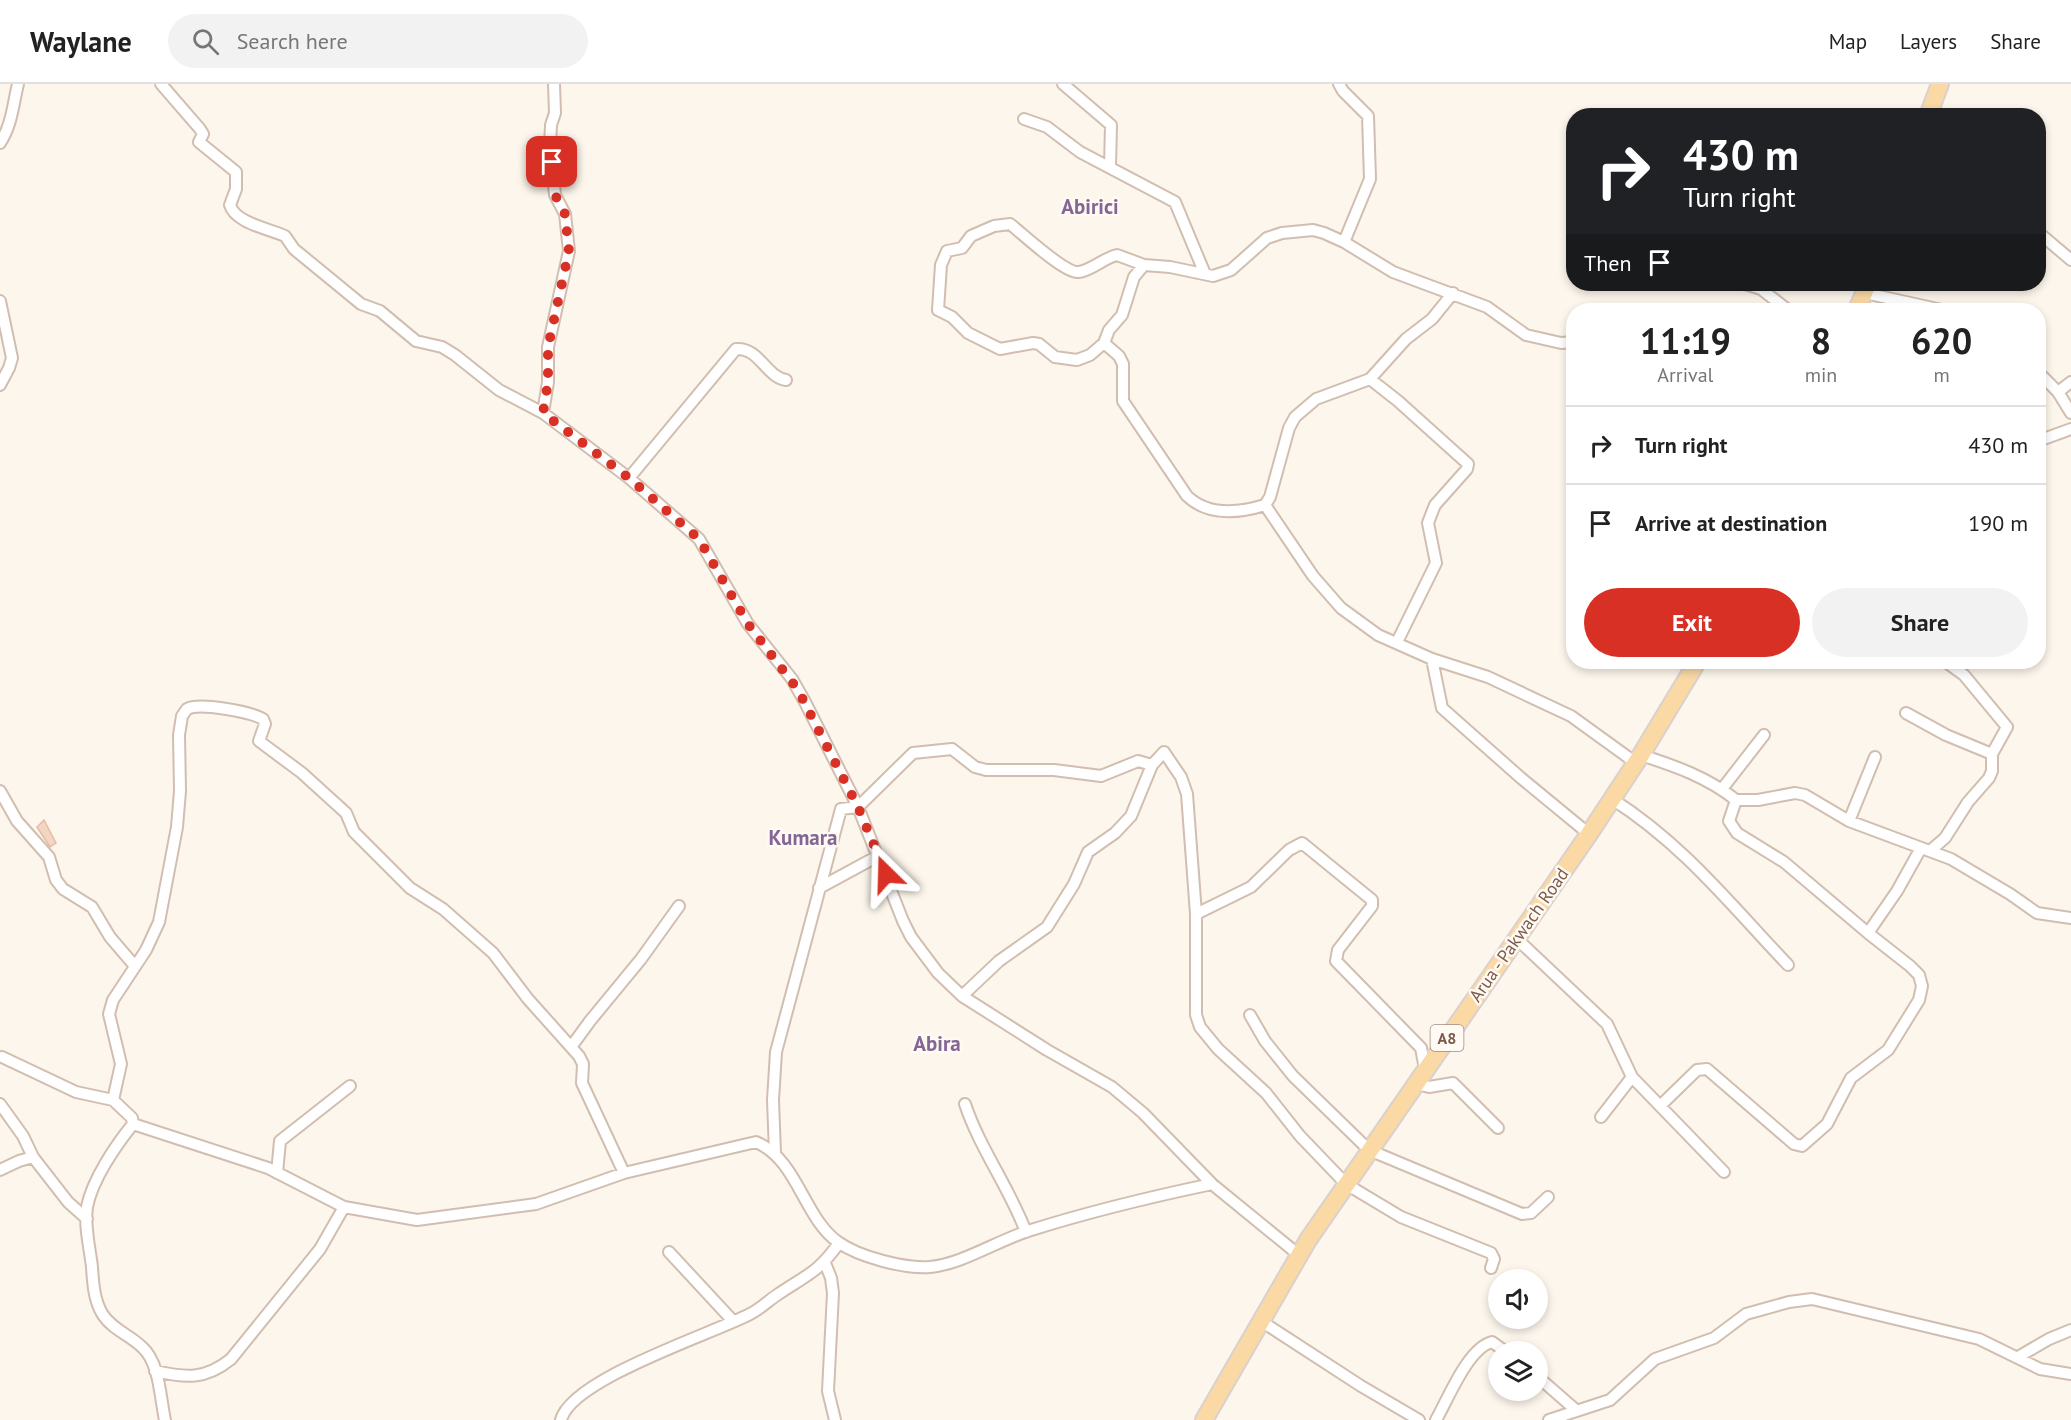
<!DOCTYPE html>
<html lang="en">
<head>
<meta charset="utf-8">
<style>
	body { margin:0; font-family:"PT Sans",sans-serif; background:#f2f2f2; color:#222; height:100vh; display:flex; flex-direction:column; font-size:22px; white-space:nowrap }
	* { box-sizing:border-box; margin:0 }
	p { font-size:20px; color:#767676 }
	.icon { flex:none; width:33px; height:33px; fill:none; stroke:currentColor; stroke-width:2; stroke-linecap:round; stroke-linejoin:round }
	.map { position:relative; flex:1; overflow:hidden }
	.details { position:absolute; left:1566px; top:219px; width:480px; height:366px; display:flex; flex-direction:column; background:#fff; border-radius:24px; box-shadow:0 3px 9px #0003 }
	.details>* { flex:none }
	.guide { position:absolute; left:1566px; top:24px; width:480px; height:183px; border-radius:24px; box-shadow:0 3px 9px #0003; background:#202124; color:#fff; overflow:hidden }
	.fabs { position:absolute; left:1488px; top:1185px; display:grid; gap:12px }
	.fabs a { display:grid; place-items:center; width:60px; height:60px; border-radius:50%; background:#fff; box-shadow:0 3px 9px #0003; font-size:30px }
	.pin { position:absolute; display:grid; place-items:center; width:51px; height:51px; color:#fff; margin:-26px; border-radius:12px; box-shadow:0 3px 9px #0006 }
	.me { position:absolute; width:66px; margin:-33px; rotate:338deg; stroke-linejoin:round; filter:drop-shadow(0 0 4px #0008) }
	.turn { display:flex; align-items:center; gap:21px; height:126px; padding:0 18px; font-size:27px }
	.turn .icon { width:78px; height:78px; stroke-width:2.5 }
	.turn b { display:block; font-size:42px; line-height:51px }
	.then { display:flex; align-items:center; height:57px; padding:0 18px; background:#0003; gap:12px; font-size:22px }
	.eta { display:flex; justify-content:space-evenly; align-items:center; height:102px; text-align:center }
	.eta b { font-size:36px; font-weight:800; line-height:42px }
	.cta { display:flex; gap:12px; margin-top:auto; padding:12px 18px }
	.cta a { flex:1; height:69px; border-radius:36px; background:#d93025; color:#fff; font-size:24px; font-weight:800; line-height:69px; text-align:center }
	.cta a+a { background:#f2f2f2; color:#222 }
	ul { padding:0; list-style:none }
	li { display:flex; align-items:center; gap:18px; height:78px; padding:0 18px; border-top:2px solid #e0e0e0 }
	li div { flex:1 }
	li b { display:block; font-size:22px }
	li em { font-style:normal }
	header { display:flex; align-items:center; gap:36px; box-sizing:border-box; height:84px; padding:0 30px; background:#fff; border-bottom:2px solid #e0e0e0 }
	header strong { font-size:28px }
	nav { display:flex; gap:33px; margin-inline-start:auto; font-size:21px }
	.search { width:420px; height:54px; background:#f2f2f2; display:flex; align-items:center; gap:15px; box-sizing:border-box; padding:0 21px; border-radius:33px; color:#767676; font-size:22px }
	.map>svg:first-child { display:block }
	.building { fill:#f3d5c3; stroke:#e6bba3; stroke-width:1.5 }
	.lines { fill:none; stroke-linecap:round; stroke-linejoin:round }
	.minor-casing { stroke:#d1beb0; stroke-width:14 }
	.primary-casing { stroke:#dad1cd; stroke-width:20 }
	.minor { stroke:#fff; stroke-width:10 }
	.primary { stroke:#fbd9a5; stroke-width:16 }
	.route { stroke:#d93025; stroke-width:10; stroke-dasharray:0 18 }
	.labels { text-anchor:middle; stroke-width:5; stroke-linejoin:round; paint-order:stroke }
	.shield { fill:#fffaf3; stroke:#a28b7f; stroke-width:1.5 }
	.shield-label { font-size:16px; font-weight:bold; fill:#7a5c4d }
	.street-label { font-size:18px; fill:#7a5c4d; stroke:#fffaf3 }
	.quarter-label { font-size:21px; font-weight:bold; fill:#846695; stroke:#fffaf3 }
</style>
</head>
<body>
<header>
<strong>Waylane</strong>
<div class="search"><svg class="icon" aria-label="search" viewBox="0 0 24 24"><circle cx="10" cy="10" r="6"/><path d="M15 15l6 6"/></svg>Search here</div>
<nav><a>Map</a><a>Layers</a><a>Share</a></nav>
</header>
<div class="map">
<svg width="2071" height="1336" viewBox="0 0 2071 1336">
	<rect width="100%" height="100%" fill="#fdf6ec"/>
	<path class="building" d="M44,736l12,23 -6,4 -13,-20z"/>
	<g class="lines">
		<defs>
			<path id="minor" d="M161,0l39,45 3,5 -4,8 37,30v17l-6,16c5,18 40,24 55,31l9,13 67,55 19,7 36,30 26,6 13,8 44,35 44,23 86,65 70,61 49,85 44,55 13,23 53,105 45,114 8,16 27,36 24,23 85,54 65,37 31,26 69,71 87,71
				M1063,0l48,41 -1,42
				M1339,0l4,7 25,25 2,63 -26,63
				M1024,35l23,8 33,25 95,50 30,72
				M0,59c12,-18 13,-39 18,-59
				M2038,148l33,28
				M1144,181l-10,12 -12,38 -13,15 -5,13 -14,12 -13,5 -22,-3 -16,-13 -6,-1 -33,6 -32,-16 -16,-16 -14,-7 3,-45 6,-14 15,-3 9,-12 23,-10 16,-2c13,10 55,50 69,48 13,-2 25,-14 38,-17l27,10 26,2 43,9 18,-6 36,-32 15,-5 31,-3 11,3 20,9 49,30 94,35 39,28 35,8 13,-1
				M1745,200l16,5 27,21
				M1865,209l77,17
				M0,217l12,57 -3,10 -9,17
				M1104,259l15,13 4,8v37l64,95c21,20 52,17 78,9l5,-8 19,-69 6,-11 21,-18 54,-20 36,-40 26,-20 21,-26
				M2038,288l20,20 13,21
				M1370,295l28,22 70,63 -1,5 -32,36 -4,10 -3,8 8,40 -39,79
				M2058,308l13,-10
				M543,329l5,-31v-35l21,-96 -4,-37 -10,-19 -5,-49 1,-21 4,-12 -1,-29
				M2038,357l33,-12
				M629,394l107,-129c23,-2 30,28 50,31
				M1265,421l48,71 28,32 37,27 54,24 56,18 83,39 65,47
				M1432,575l10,49 79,70 68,56
				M1906,629l40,22 46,19
				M1641,671c34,11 66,22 95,45l-7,21 8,12 47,29 84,71 29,-42 24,-43
				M1722,705l42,-54
				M0,707l17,30 32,36 7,23 7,9 29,18 18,30 24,28
				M1612,715c71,45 118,105 176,166
				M1736,716h22l37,-7 10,2 44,26 102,38 59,35 27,19 34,5
				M1849,737l26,-64
				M1931,766l14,-12 23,-36 21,-24 3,-7v-17l15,-27 -43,-52 -18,-13
				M819,804l59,-32
				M1196,830l55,-27 38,-37 13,-7 70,57v6l-34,44 -2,11 85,87 4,21
				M1517,855l90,85 25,53 92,95
				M962,912l37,-35 48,-34 27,-43 14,-32 27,-19 16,-17 21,-51 12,-13 17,25 6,17 9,120v101l4,12 18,22 48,44 34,43 46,48 55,33 90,36 3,6 -3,9
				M1250,931l15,26 28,35 76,74 153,64 9,-1 17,-16
				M571,963l19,-26 51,-62 38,-53
				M2,973l74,35 37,8
				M1416,1000l13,3 24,-4 45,45
				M0,1020l23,32 10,21 35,45 19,17
				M965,1020c15,45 44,83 61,128
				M1660,1022l37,-36 10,-1 87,75 8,2 25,-22 24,-46 37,-28 31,-50 3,-14 -3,-11 -9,-9 -42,-33
				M1601,1033l31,-40
				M133,1040l-1,-6 -19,-18 8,-36 -12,-50 4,-14 33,-50 13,-28 18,-95 3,-36 -1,-56 3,-19 5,-7c12,-7 64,3 76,10l2,5 -6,17 43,32 44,40 8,19 56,56 33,21 50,44 35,46 51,57 4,8 -1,19 42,90
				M775,1069l-2,-53 3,-48 65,-243 17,-2 55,-54 39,-4 23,18 11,3h68l47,6 37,-15 14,4
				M0,1086l19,-9 14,-4
				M277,1089l3,-32 70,-55
				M669,1168l64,69
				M825,1179l6,15 2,15 -5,98 7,29
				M1261,1237l100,65 58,34
				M2018,1273l31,-18 22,-9
				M155,1287c31,7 50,9 76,-12l89,-110 24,-42
				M1538,1293l39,34
				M165,1336c-5,-22 -5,-57 -23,-73 -12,-12 -29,-17 -39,-32 -9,-14 -10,-32 -11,-48 -2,-18 -8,-41 -5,-60 5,-27 29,-62 46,-83l135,44 76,39 73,13 119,-16 88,-31 132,-31c42,18 47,75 82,100 21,15 67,27 92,25 32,-3 67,-26 98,-36 60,-19 122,-34 184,-47
				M561,1336c10,-41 151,-86 189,-106 10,-5 18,-13 27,-19 29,-20 40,-21 62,-52
				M1436,1336c12,-21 32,-72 56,-78l14,10
				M1549,1336l61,-20 45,-41 59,-21 32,-24 43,-12 23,-3 167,40 61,30 31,5"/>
			<path id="primary" d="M1928,32l12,-32
				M1857,226l11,-26
				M1204,1336l104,-180 281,-406 52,-79 56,-93"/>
		</defs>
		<use href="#minor" class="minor-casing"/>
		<use href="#primary" class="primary-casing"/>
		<use href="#minor" class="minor"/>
		<use href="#primary" class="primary"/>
	</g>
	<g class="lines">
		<path class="route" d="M552,78l3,33 10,19 4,37 -21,96v35l-5,31 86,65 70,61 49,85 50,66 60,117 28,67"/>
	</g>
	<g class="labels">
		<rect class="shield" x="1430.5" y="941" width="33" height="26" rx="4.5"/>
		<g class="shield-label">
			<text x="1447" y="960">A8</text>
		</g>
		<g class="street-label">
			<text transform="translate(1519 851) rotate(-55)" y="6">Arua - Pakwach Road</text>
		</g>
		<g class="quarter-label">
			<text x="1090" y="130">Abirici</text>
			<text x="803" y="761">Kumara</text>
			<text x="937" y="967">Abira</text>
		</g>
	</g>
</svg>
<div class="fabs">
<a><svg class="icon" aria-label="sound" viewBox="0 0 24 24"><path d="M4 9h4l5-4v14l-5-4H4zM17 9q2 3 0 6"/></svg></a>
<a><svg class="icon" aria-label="layers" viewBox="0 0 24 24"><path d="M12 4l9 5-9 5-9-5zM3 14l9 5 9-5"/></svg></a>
</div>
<div class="pin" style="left:552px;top:78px;background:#d93025"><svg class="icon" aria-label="arrive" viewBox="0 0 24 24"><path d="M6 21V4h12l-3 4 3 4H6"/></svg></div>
<svg class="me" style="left:886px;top:790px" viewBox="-20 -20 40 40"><path d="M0-17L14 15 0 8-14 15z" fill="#d93025" stroke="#fff" stroke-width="4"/></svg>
<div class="guide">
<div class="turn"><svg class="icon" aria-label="right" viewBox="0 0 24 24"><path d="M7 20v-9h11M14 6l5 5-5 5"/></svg><div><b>430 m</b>Turn right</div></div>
<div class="then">Then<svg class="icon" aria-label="arrive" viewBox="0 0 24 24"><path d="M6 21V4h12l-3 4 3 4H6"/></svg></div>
</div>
<section class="details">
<div class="eta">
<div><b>11:19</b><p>Arrival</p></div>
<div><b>8</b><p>min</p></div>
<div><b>620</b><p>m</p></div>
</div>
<ul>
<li><svg class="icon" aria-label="right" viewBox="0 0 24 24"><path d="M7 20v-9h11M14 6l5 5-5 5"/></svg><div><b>Turn right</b></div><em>430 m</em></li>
<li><svg class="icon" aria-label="arrive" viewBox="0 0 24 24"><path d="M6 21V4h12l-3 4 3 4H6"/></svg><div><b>Arrive at destination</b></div><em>190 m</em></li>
</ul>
<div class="cta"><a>Exit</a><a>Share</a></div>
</section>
</div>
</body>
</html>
